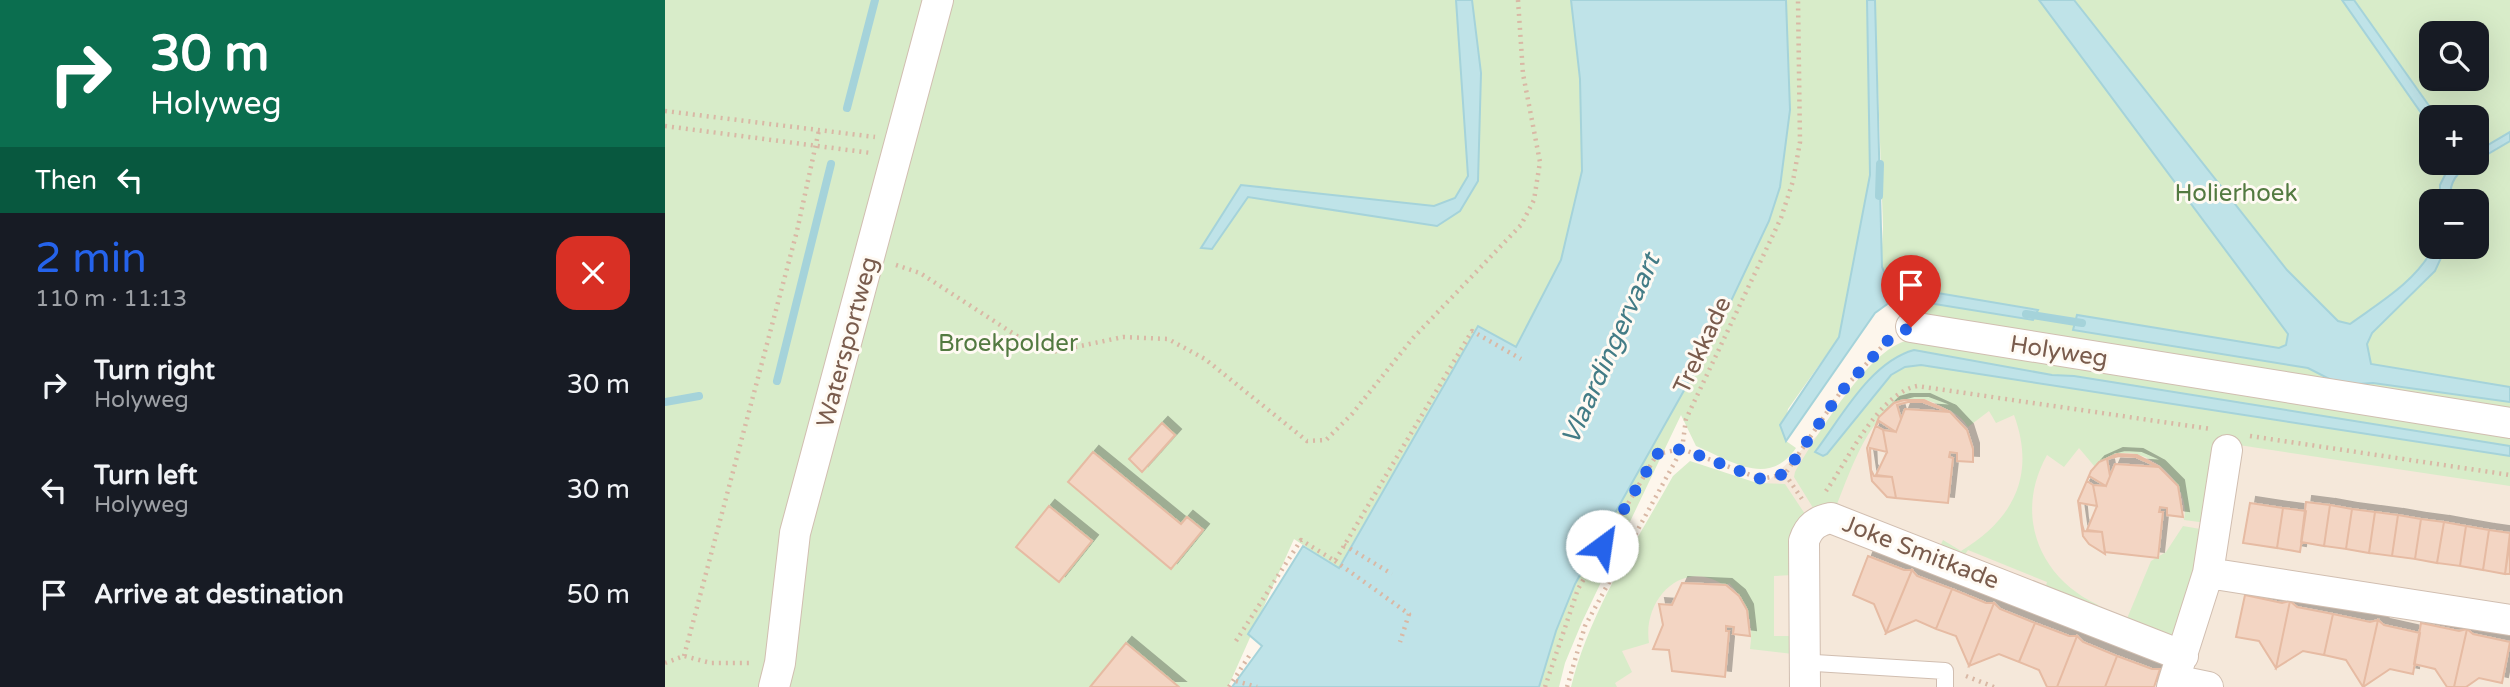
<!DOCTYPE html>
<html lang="en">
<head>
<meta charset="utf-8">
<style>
	body { margin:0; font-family:"Varela Round",sans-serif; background:#242831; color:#f1f3f6; height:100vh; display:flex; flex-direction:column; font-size:26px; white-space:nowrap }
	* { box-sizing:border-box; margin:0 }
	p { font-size:23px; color:#9ea1a6 }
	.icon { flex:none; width:38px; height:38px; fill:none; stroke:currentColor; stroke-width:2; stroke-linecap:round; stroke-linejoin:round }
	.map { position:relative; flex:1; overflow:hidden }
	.side { display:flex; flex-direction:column; background:#171b24; width:665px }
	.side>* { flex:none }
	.hud { background:#0b6e4f; color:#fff; overflow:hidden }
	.buttons { position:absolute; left:1754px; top:21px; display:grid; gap:14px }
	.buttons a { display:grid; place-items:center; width:70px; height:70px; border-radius:14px; background:#171b24; box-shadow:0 7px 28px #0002; font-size:35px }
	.pin { position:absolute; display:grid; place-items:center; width:60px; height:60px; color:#fff; margin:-72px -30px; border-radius:50% 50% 50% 0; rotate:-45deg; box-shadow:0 0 7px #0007 }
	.pin .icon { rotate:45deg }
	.me { position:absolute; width:77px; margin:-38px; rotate:31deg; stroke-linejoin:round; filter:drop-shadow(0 0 5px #0008) }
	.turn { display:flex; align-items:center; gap:24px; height:147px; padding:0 35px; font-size:32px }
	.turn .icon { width:91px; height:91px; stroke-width:2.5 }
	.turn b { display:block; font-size:49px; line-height:60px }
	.then { display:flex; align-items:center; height:66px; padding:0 35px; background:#0003; gap:14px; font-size:26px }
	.round { display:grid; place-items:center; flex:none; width:74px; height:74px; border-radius:21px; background:#242831 }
	.headline { display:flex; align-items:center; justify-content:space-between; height:119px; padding:0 35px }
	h1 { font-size:42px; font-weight:600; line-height:52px; color:#2563eb }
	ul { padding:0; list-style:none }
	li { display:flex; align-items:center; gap:21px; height:105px; padding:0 35px }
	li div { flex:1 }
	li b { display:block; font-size:26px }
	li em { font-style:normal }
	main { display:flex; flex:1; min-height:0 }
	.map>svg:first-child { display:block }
	.residential { fill:#f5e8da }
	.green { fill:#d8ecc9; fill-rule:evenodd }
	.water { fill:#bfe3e8; stroke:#a5d3da; stroke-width:2 }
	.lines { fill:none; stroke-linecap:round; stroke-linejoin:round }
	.stream { stroke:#a5d3da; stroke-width:8 }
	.building { fill:#f3d5c3; stroke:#e6bba3; stroke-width:2; filter:url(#shadow) }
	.lane-casing { stroke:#d1beb0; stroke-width:18 }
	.street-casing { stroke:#d1beb0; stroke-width:32 }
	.path { stroke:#d9b8a5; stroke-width:4.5; stroke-dasharray:2 5; stroke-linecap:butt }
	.lane { stroke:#fff; stroke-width:16 }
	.street { stroke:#fff; stroke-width:30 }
	.route { stroke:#2563eb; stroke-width:12; stroke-dasharray:0 21.6 }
	.labels { text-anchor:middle; stroke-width:6; stroke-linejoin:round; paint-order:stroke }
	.park-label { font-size:24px; fill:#537a41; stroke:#fffaf3 }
	.street-label { font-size:24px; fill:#7a5c4d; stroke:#fffaf3 }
	.water-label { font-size:26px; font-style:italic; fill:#437c86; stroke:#fffaf3 }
</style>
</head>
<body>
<main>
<section class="side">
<div class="hud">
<div class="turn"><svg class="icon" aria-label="right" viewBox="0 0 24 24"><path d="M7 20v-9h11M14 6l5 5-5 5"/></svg><div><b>30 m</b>Holyweg</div></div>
<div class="then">Then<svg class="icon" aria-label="left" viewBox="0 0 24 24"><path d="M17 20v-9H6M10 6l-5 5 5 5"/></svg></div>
</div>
<div class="headline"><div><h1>2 min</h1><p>110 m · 11:13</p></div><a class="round" style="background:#d93025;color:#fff"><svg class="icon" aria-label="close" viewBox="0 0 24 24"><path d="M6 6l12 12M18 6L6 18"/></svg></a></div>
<ul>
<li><svg class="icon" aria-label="right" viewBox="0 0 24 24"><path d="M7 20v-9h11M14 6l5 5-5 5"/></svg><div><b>Turn right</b><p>Holyweg</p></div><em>30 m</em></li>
<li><svg class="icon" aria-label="left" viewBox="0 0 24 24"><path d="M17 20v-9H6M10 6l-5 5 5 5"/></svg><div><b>Turn left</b><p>Holyweg</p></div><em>30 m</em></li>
<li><svg class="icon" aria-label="arrive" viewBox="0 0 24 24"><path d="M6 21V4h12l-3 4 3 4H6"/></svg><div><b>Arrive at destination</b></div><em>50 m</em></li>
</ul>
</section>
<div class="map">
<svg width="1845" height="687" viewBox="0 0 1845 687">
	<defs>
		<filter id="shadow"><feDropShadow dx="6" dy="-6" stdDeviation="0" flood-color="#0004"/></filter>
	</defs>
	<rect width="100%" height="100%" fill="#fdf6ec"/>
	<path class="residential" d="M1256,338l589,94v255h-905l17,-69z"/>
	<path class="green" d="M0,0h913l15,198 -78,150 -37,-21 -140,241 -44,-29 -66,148h-563z
		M1121,0h81l3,175 -31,162 -51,72 -4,22 2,10 10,7c-28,40 -64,13 -100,-2l-15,-31 -99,207 -17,41 -6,24h-20l17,-55 19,-48 138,-245 56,-118 11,-34 10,-77z
		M1210,0h635v446l-436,-70 -22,-1 -149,-22 -76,101 64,-79 14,-8 16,-2 589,91v30l-291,-44 -12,81 -23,-3c9,-45 -55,-91 -89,-53l-16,-19 -15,19 -17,-12c-33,59 -9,122 51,150l-2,4 -51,-20 2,-7 -79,-32 -4,6 -24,-10 3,-6 18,11c53,-32 75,-76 53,-136l-18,8 -7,-12 -21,16c-8,-13 -19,-17 -33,-24 -56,-25 -83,65 -99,104l-21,4 -21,-34 1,-5c19,-32 78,-131 117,-132l151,27 17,-2 -159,-27 -41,-50 3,-61zM1766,33h45v46h-45zM1766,117h45v46h-45zM1766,201h45v46h-45z
		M1025,461l67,22 28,1 22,33 -14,58 -19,1v60h19v18l-43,-5c4,-27 -2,-46 -21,-66l-3,4c-41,-31 -84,11 -77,56l-27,8 10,21 -17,11 2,4h-46c19,-77 64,-143 102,-211z
		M1518,526l23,4 -33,110 -47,-19 25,-60 15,-9z"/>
	<path class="water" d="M791,0h16l9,73 -3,108 -18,30 -23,15 -189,-29 -36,52 -11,-1 40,-63 193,21 21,-8 13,-22z
		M906,0h215l4,110 -10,77 -11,34 -56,118 -138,245 -19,47 -17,56h-307l30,-41 -14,-12 55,-88 36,22 139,-242 38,21 45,-87 21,-89 -2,-92z
		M1202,0h8l7,267 6,14 26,8 124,21 -5,10 -123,-20h-17l-18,13 -89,128 -6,-16 59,-88 31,-162z
		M1374,0h35l213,270 51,51 12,3c32,-23 65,-42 84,-77h12l-11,24 -63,62 -5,11 4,20 139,23v15l-137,-19 -32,2 -33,-17 -235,-38 4,-15 202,33 7,-3 2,-11z
		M1677,0h12l83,117h-6v10z
		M1845,132v9l-34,20v-9z
		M1786,163h22c-16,8 -24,19 -23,38h-10v-16z
		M1249,350l138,25 22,1 436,70v10l-589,-91 -16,2 -14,8 -64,79 -4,2 -8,-4c26,-34 55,-90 99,-102z"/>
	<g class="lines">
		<path class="stream" d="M182,108l28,-108
			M1214,196l1,-32
			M1361,314l56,9
			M112,381l54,-217
			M0,402l34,-6"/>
	</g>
	<path class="building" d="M1239,400h20l26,12 -27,-10h-15l-11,3 4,14 -5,13 -17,-11 -3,5 7,4 4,22 -17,-4 1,22 3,6 18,1 4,21 -9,-1 -15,-16 -5,-33 12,-31 15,-14z
		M1240,409l45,3 17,18 6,19v13l-16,-1v-8l-7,-1 -1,5 4,1 -5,45 -52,-5 -4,-21 -16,-2 11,-23 -4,-22 13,2z
		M497,423l13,12 -33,37 -13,-13z
		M428,452l88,72 6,-7 16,13 -32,39 -103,-87z
		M1452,454l20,1 22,12 -23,-10 -17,-1 -12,3 3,17 -4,10 -17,-10 -2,5 6,4 4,21 -17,-3 2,21 2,7 18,1 3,22 -16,-10 -6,-8 -5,-35 13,-30 8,-9z
		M1450,464l44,3 19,19 5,31 -16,-2v-7l-7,-1 -1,5h4l-5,46 -53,-6 -3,-20 -15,-2 10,-24 -4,-21 13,1z
		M1641,502l24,3 -6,41 -23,-4z
		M1585,503l33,5 -6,40 -34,-5z
		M1665,505l22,4 -6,40 -22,-3z
		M384,506l43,35 -33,41 -43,-35z
		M1618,508l23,3 -6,41 -23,-4z
		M1687,509l23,3 -6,41 -23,-4z
		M1710,512l23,3 -6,41 -23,-3z
		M1733,515l23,4 -6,40 -23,-3z
		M1756,519l23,3 -7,41 -22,-4z
		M1779,522l22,4 -6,40 -23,-3z
		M1801,526l23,4 -6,40 -23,-4z
		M1824,530l21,3 -5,41 -22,-4z
		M1845,542v32h-5z
		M1203,556l36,14h8l-26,63 -12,-29 -21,-9z
		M1247,570l5,6 35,13 -16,40 -20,-9 -30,13z
		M1017,583l44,2 13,11 8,14 3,26 -17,-2 1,-7 -8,-1v5h3l-4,46 -53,-6 -3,-21 -16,-1 10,-24 -4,-21 13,1z
		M1287,589l34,14h8l-25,63 -13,-30 -20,-7z
		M1580,595l37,8 8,-2 -14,67 -17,-27 -23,-4z
		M1625,601l7,6 36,7 -9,41 -21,-4 -27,17z
		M1329,603l6,6 35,14 -16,39 -20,-8 -30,12z
		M1668,614l37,8 8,-2 -15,67 -17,-27 -22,-5z
		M1713,620l6,5 36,8 -7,41 -23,-5 -27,18z
		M1370,623l34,13h8l-20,51h-10l-8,-17 -20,-8z
		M1756,623l38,8 8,-2 -13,58h-7l-12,-18 -21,-5z
		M1802,629l6,5 37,8 -8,41 -23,-5 -13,9h-12z
		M1412,636l6,6 34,14 -12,31h-48z
		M461,643l53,44h-89z
		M1452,656l35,13h8l-6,18h-49z"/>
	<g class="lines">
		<defs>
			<path id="lane" d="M1139,668l11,-5 130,8v16"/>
			<path id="street" d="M1246,327l599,96
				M1543,573l302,47
				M1509,680l34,-107 19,-123
				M109,687l6,-24 15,-130 143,-533
				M1140,687l-1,-146c5,-15 13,-20 27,-23l352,138
				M1507,687l2,-7 34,7"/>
		</defs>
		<use href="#lane" class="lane-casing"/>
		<use href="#street" class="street-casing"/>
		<path class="path" d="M0,111l210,26
			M0,126l206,27
			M231,265l24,8 97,63 35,16 71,-15 45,2 37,20 102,82 19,-1 26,-26 61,-76 108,-113 13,-25 6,-38 -17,-88 -5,-74
			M1585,436l260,39
			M1017,449l79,30 24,-5 55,-81 48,-53
			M1120,474l17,25
			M1161,491c22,-31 52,-97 91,-105l294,43
			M679,545l48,29
			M670,561l74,53 -9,28
			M571,641l65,-101 34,21 137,-230 49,28
			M19,656l113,-425 22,-101
			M0,663l19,-7 27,7h41
			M1301,676l28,11
			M571,681l21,6
			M564,687l22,-34
			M880,687l33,-98 79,-135 24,-5
			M902,687l18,-61 97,-177 4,-30 95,-201 12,-37 7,-39 -2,-142"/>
		<use href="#lane" class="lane"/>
		<use href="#street" class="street"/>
	</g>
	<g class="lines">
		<path class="route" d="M937,546l55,-92 25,-5 79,30 24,-5 55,-81 51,-56 20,-10"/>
	</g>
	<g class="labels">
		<g class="park-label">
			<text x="1571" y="201">Holierhoek</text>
			<text x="343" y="351">Broekpolder</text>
		</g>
		<g class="street-label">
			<text transform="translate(182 342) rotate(-75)" y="8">Watersportweg</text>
			<text transform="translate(1037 345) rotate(-65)" y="8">Trekkade</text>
			<text transform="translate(1394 351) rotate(9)" y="8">Holyweg</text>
			<text transform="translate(1256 552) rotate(21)" y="8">Joke Smitkade</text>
		</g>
		<g class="water-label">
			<text transform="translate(945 349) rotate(-66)" y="9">Vlaardingervaart</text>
		</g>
	</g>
</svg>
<div class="buttons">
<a><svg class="icon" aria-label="search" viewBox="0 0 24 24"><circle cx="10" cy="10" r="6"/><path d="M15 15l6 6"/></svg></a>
<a>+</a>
<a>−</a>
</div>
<div class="pin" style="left:1246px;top:327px;background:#d93025"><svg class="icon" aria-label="arrive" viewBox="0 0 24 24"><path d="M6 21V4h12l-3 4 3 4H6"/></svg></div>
<svg class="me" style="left:937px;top:546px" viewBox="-20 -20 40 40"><circle r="19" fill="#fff"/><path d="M0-13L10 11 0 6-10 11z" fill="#2563eb"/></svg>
</div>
</main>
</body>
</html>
